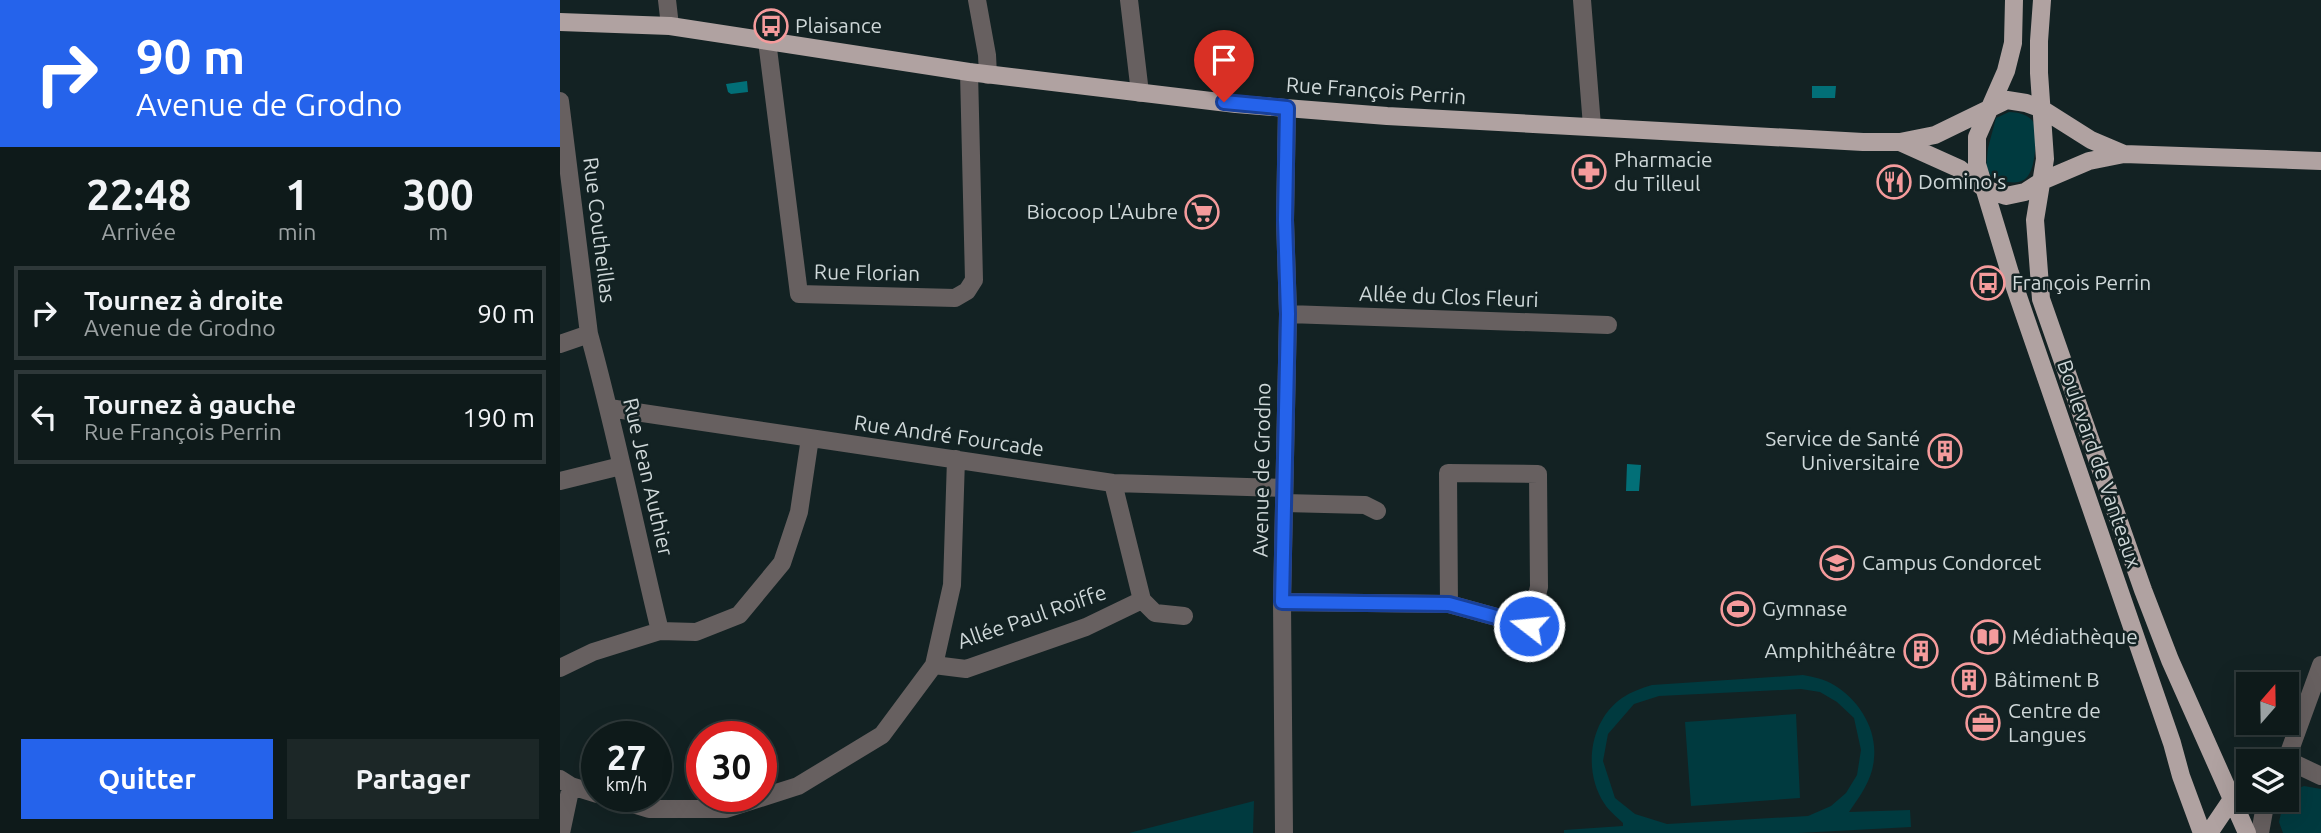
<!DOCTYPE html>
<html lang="fr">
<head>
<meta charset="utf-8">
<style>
	body { margin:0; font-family:Ubuntu,sans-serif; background:#1c2727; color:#f1f3f6; height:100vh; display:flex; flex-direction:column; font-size:26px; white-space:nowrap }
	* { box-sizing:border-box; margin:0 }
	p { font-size:23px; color:#9ba1a2 }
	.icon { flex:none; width:38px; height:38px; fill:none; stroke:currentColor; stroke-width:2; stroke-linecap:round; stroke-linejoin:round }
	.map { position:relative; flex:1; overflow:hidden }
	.panel { display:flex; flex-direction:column; background:#0e1a1a; width:560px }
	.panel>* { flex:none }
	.guide { background:#2563eb; color:#fff; overflow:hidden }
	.needle { width:46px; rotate:20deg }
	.tools { position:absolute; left:1676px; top:672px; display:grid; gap:14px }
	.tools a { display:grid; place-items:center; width:63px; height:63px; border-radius:0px; background:#0e1a1a; box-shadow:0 7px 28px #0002,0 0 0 2px #2e3839; font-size:35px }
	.speed { position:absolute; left:21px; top:721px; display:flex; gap:14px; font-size:35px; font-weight:700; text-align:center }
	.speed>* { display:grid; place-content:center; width:91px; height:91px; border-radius:50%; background:#0e1a1a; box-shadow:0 7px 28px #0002,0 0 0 2px #2e3839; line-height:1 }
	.speed small { font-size:18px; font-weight:400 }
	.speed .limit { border:10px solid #d22; background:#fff; color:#111 }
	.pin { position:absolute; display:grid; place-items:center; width:60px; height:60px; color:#fff; margin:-72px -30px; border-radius:50% 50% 50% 0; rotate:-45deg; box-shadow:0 0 7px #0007 }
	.pin .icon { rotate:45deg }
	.me { position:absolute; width:77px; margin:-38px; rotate:286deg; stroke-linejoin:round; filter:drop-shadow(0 0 5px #0008) }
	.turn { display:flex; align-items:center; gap:24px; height:147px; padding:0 21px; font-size:32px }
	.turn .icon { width:91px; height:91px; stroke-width:2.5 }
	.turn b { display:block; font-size:49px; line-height:60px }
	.eta { display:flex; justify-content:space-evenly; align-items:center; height:119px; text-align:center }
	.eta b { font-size:42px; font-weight:700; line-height:49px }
	.primary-button { display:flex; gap:14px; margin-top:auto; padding:14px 21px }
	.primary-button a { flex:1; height:80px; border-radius:0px; background:#2563eb; color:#fff; font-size:28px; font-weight:700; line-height:80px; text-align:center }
	.primary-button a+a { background:#1c2727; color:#f1f3f6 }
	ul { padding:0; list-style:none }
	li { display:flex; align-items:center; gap:21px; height:94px; margin:0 14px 10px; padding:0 7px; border:4px solid #2e3839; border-radius:0px }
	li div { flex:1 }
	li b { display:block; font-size:26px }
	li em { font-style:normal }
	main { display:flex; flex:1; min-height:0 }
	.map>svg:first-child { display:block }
	.green { fill:#003a3f; fill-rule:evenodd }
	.water { fill:#026f77 }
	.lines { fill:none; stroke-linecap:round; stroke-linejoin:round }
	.minor { stroke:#676060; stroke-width:18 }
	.major { stroke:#b0a2a1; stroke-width:18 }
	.route-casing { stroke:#184099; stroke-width:18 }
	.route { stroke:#2563eb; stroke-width:12 }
	.labels { text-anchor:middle; stroke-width:5; stroke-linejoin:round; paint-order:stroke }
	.poi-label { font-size:21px; fill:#cfd8d9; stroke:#132223; text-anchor:start }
	.street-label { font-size:21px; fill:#cfd8d9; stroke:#132223 }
</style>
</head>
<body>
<main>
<section class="panel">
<div class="guide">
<div class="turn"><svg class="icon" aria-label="right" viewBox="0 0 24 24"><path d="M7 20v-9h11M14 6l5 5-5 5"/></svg><div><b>90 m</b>Avenue de Grodno</div></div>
</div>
<div class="eta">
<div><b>22:48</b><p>Arrivée</p></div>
<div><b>1</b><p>min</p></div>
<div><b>300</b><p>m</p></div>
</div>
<ul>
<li><svg class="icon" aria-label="right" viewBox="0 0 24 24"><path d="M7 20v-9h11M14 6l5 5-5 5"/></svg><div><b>Tournez à droite</b><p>Avenue de Grodno</p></div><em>90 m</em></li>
<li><svg class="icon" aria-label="left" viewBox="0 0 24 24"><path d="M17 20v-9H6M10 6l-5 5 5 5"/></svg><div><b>Tournez à gauche</b><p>Rue François Perrin</p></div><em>190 m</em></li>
</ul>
<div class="primary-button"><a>Quitter</a><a>Partager</a></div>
</section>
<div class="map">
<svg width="1761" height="833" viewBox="0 0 1761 833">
	<rect width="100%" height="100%" fill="#132223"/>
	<path class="green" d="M1449,112c9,0 21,3 25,11 3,7 1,19 1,28 -3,31 -13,38 -43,26l-6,-9 2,-20 8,-30z
		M1243,675c10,2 22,4 31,10 25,15 43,44 40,73 -1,21 -14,38 -25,54l61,-2 1,17 -113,6h-234v-3l59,-4v-3c-6,-6 -14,-12 -19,-20 -21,-32 -15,-82 18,-105 9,-6 19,-10 30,-13zM1241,689l19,3 17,10 17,16 7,32 -4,25 -11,18 -15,13 -23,10 -141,8 -32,-10 -20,-16 -12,-37 5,-27 26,-30 25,-8z
		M1236,714l4,84 -109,8 -6,-84z
		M1744,786l17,3v44h-38l-4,-11 5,-22h3v-6l3,-3z
		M694,801l-1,32h-124z"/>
	<path class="water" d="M187,81l1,11 -17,2 -3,-2 -2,-8z
		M1252,86h24l-1,12h-23z
		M1067,464l14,1 -2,26h-13z"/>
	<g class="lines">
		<path class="minor" d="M107,0l3,26
			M417,0l10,55 1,20
			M569,0l11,93
			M1022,0l10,126
			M207,41l32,253 156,4 12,-7 7,-11 -5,-208
			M0,101l29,233 -29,10
			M728,314l320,11
			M29,334c27,98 47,198 71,297
			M49,408l504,75 171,5
			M0,481l61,-15
			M724,503l81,2 12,6
			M582,600l13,13 29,3
			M722,602l167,2 80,22 10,-39 -1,-113 -90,-1 1,131
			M374,665l32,4 120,-42 56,-27 -29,-117
			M0,668l33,-16 67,-21 36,1 43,-17 43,-52 17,-51 11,-74
			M1727,760l34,16
			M1726,761l35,-96
			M0,779l11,7 26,8
			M46,796l43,13h77l72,-23 84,-51 52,-70 18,-80 4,-126
			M1672,799l17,-12
			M1,833l10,-47
			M724,833l-2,-231 6,-288 -3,-94 2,-112
			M1700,833l6,-33"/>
		<path class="major" d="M1454,0l-1,43 -7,28 -29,66v27l33,109 162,470 9,33 21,57
			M1482,0l-3,41v32l6,86 -10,61 6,79 102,291 27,70 77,173
			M0,22l110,4 299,46 267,32 151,12 476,26h37l35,-7 72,-35 19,3 16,6 49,31 33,14
			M1340,142l60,27 25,20 21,7 19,-4 17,-11 47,-20 35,-7 197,7
			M1649,833l23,-34"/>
	</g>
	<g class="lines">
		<defs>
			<path id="route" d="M664,102l63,6 -2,112 3,94 -6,288 167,2 80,22"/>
		</defs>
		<use href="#route" class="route-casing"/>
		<use href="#route" class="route"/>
	</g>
	<defs>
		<symbol id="bus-ring" viewBox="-11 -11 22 22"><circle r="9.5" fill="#132223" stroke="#f59b9c" stroke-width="1.5"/><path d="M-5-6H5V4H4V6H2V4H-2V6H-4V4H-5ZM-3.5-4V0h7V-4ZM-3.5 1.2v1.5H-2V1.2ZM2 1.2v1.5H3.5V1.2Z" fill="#f59b9c"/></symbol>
		<symbol id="pharmacy-ring" viewBox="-11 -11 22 22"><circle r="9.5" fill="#132223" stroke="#f59b9c" stroke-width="1.5"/><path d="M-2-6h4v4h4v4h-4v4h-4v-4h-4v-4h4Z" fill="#f59b9c"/></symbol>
		<symbol id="restaurant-ring" viewBox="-11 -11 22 22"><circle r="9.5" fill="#132223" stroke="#f59b9c" stroke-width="1.5"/><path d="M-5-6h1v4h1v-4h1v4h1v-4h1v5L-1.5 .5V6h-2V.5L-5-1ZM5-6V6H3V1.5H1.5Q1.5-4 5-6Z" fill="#f59b9c"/></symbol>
		<symbol id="supermarket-ring" viewBox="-11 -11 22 22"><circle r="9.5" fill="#132223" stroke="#f59b9c" stroke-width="1.5"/><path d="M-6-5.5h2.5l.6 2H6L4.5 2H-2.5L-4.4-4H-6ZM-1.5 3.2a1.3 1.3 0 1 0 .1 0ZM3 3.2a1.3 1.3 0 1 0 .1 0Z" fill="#f59b9c"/></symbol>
		<symbol id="building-ring" viewBox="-11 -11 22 22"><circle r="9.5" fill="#132223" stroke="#f59b9c" stroke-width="1.5"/><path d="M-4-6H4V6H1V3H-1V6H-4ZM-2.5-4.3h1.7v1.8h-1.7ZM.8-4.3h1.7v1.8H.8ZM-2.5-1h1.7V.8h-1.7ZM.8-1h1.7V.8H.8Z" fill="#f59b9c"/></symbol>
		<symbol id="university-ring" viewBox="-11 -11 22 22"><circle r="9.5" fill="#132223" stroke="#f59b9c" stroke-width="1.5"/><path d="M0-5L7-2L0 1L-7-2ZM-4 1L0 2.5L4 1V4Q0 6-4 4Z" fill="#f59b9c"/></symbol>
		<symbol id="stadium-ring" viewBox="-11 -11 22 22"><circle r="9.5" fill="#132223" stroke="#f59b9c" stroke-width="1.5"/><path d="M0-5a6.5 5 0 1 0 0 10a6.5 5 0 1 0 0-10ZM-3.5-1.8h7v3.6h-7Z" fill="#f59b9c"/></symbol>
		<symbol id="library-ring" viewBox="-11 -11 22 22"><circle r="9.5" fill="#132223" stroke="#f59b9c" stroke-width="1.5"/><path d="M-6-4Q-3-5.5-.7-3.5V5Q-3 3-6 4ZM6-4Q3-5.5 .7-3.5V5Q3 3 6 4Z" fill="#f59b9c"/></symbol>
		<symbol id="office-ring" viewBox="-11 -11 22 22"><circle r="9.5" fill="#132223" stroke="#f59b9c" stroke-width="1.5"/><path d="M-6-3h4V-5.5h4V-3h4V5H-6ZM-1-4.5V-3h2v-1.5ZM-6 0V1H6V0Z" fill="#f59b9c"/></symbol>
	</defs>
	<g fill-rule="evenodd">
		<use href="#bus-ring" x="192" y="7" width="38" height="38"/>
		<use href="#pharmacy-ring" x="1010" y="153" width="38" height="38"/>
		<use href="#restaurant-ring" x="1315" y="163" width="38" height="38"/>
		<use href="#supermarket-ring" x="623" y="193" width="38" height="38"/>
		<use href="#bus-ring" x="1409" y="264" width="38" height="38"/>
		<use href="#building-ring" x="1366" y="432" width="38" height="38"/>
		<use href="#university-ring" x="1258" y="544" width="38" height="38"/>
		<use href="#stadium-ring" x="1159" y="590" width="38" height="38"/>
		<use href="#library-ring" x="1409" y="618" width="38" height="38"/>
		<use href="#building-ring" x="1342" y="632" width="38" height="38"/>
		<use href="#building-ring" x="1390" y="661" width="38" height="38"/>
		<use href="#office-ring" x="1404" y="704" width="38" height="38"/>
	</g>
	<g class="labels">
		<g class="poi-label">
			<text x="235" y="33">Plaisance</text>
			<text x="1054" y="167">Pharmacie<tspan x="1054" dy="24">du Tilleul</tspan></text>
			<text x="1358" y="189">Domino's</text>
			<text x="618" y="219" text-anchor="end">Biocoop L'Aubre</text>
			<text x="1452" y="290">François Perrin</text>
			<text x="1360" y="446" text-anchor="end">Service de Santé<tspan x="1360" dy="24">Universitaire</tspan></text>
			<text x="1302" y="570">Campus Condorcet</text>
			<text x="1202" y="616">Gymnase</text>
			<text x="1452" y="644">Médiathèque</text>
			<text x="1336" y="658" text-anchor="end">Amphithéâtre</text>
			<text x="1434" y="687">Bâtiment B</text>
			<text x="1448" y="718">Centre de<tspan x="1448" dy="24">Langues</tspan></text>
		</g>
		<g class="street-label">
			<text transform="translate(816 91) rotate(4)" y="7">Rue François Perrin</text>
			<text transform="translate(39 230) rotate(83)" y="7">Rue Coutheillas</text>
			<text transform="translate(307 273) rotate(1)" y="7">Rue Florian</text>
			<text transform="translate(889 297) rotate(2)" y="7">Allée du Clos Fleuri</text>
			<text transform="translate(389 436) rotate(8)" y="7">Rue André Fourcade</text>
			<text transform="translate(1539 464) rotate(71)" y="7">Boulevard de Vanteaux</text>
			<text transform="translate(702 470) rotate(-89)" y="7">Avenue de Grodno</text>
			<text transform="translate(88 477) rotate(77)" y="7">Rue Jean Authier</text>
			<text transform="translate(472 617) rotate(-19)" y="7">Allée Paul Roiffe</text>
		</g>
	</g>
</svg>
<div class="tools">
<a><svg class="needle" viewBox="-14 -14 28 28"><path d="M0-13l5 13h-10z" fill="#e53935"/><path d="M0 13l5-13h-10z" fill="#9ba1a2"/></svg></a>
<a><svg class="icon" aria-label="layers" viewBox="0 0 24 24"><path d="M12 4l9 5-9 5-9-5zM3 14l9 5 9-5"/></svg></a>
</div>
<div class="speed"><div>27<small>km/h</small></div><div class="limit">30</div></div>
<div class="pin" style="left:664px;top:102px;background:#d93025"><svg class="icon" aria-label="arrive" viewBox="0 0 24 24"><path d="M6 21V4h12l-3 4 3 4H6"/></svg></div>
<svg class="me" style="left:969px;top:626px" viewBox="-20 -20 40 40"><circle r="17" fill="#2563eb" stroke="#fff" stroke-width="3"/><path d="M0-11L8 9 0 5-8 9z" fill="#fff"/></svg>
</div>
</main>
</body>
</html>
